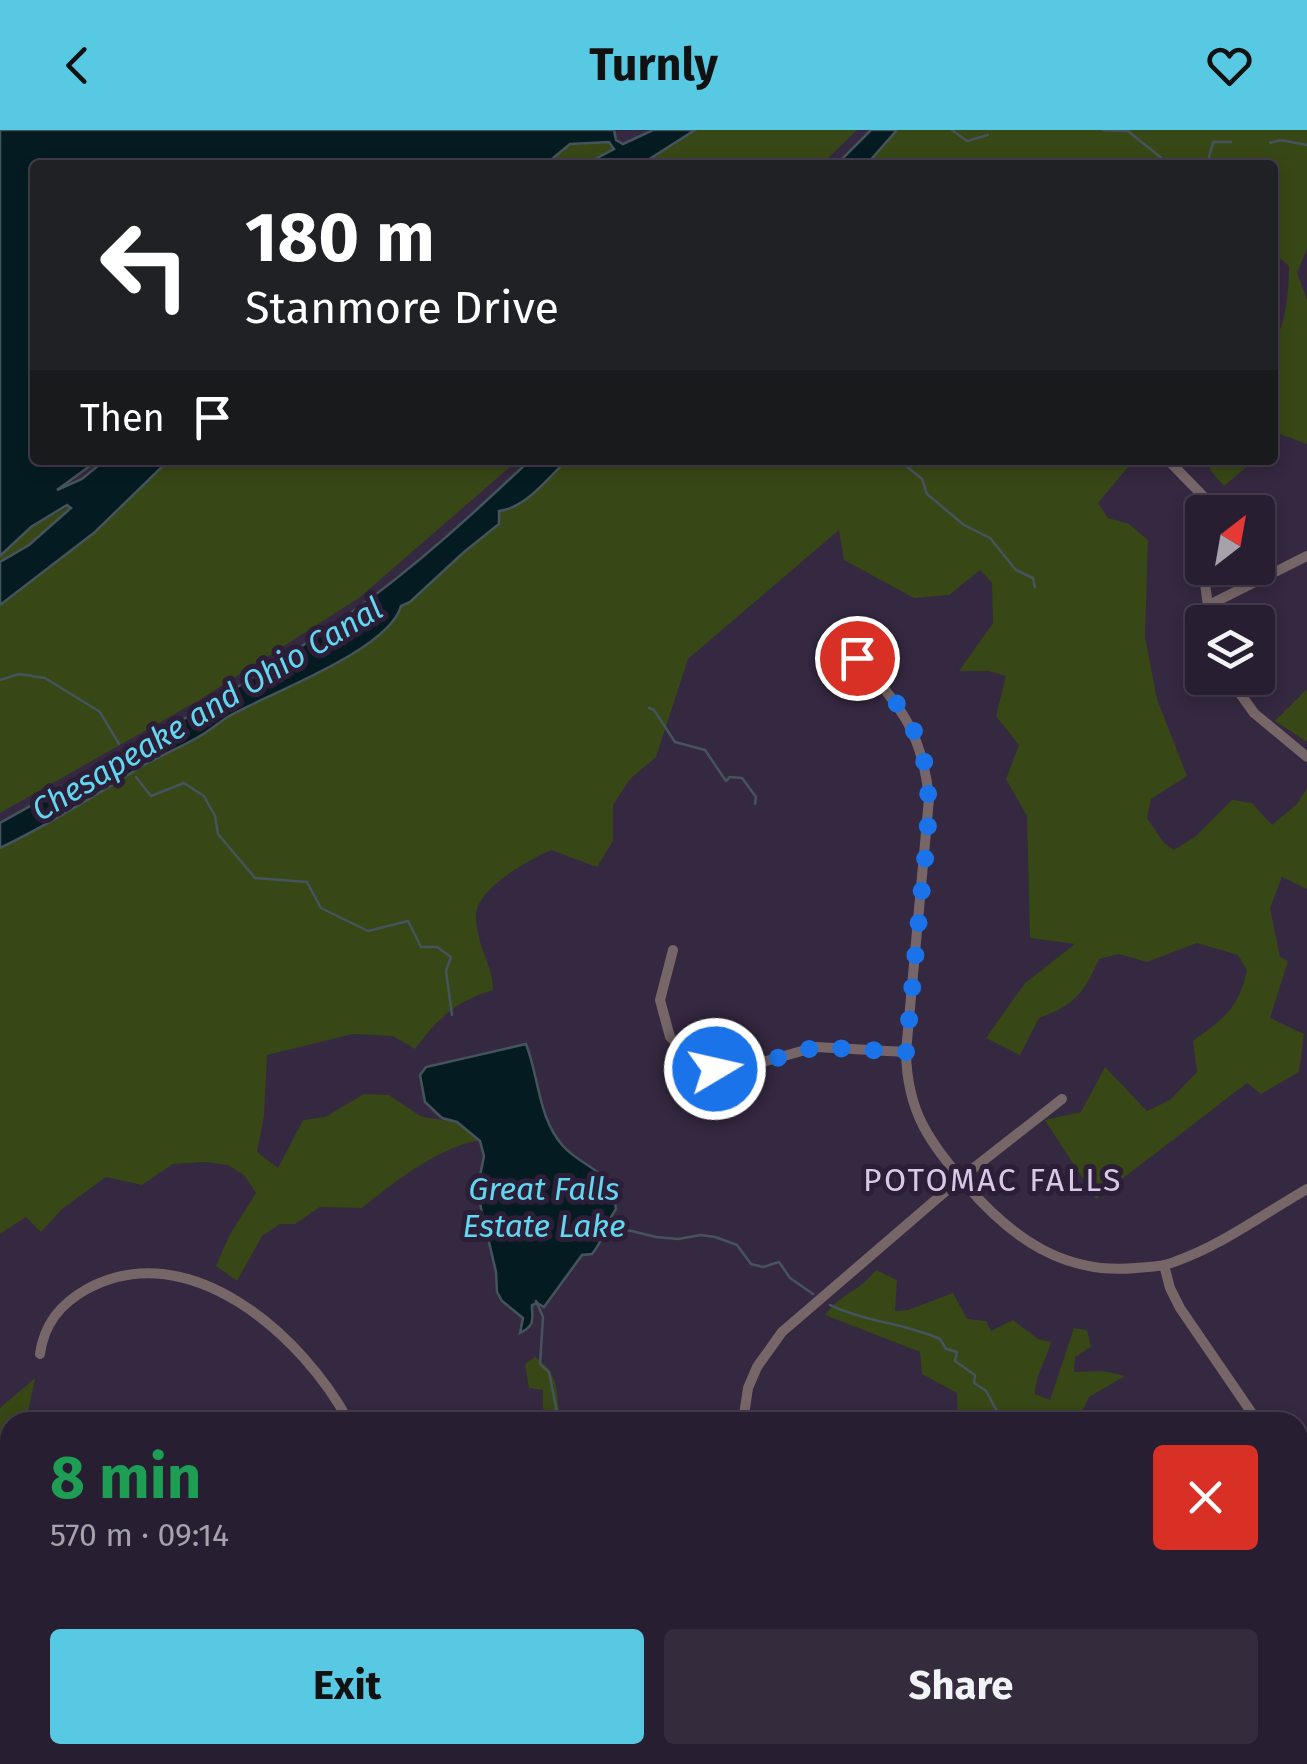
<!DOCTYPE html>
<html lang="en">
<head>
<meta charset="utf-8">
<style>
	body { margin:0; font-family:"Fira Sans",sans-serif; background:#342b3d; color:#f1f3f6; height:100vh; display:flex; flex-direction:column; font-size:38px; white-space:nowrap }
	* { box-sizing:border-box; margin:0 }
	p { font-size:32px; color:#a5a2ab }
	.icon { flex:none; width:55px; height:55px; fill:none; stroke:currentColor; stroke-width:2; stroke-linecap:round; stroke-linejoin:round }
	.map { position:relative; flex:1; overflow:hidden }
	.sheet { position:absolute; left:0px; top:1282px; width:1308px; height:352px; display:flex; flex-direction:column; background:#281e31; border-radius:30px 30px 0 0; box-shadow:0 5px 15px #0003,0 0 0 2px #443c4d }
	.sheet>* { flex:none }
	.top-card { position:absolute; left:30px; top:30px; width:1248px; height:305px; border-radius:10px; box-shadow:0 5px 15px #0003,0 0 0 2px #443c4d; background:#202124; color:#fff; overflow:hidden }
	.needle { width:65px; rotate:31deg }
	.controls { position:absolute; left:1185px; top:365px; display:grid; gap:20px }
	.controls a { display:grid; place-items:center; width:90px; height:90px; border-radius:10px; background:#281e31; box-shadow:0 5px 15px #0003,0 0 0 2px #443c4d; font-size:50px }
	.pin { position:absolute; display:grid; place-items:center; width:85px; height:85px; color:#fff; margin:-42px; border:5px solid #fff; border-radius:50%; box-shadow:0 2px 10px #0007 }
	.me { position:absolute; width:110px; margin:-55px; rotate:81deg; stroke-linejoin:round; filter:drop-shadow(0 0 8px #0008) }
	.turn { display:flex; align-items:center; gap:35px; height:210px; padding:0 50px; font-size:45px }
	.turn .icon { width:130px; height:130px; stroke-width:2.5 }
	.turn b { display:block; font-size:70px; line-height:85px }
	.then { display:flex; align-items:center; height:95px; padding:0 50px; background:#0003; gap:20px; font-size:38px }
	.round { display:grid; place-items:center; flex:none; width:105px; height:105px; border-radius:10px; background:#342b3d }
	.summary { display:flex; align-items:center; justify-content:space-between; height:170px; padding:0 50px }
	h1 { font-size:60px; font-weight:700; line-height:75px; color:#1e9e55 }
	.cta { display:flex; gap:20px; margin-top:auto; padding:20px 50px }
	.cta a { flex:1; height:115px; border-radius:10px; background:#58c9e3; color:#111; font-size:40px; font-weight:700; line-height:115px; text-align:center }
	.cta a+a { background:#342b3d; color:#f1f3f6 }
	header { display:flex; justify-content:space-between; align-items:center; height:130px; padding:0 50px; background:#58c9e3; color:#111; font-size:45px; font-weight:700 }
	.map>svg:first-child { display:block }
	.green { fill:#384716 }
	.water { fill:#041c21; stroke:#45545c; stroke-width:2.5 }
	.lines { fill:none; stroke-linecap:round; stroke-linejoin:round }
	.stream { stroke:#45545c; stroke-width:2.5 }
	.minor { stroke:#776667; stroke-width:10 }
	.route { stroke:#1a73e8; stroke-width:18; stroke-dasharray:0 32.4 }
	.labels { text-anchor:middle; stroke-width:10; stroke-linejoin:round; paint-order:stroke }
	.water-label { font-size:32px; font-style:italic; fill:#61d7f0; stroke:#2b1e36 }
	.neighbourhood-label { font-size:32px; letter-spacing:2.5px; fill:#d9c9e8; stroke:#2b1e36 }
</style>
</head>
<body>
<header><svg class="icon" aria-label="back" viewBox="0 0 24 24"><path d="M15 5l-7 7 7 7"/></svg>Turnly<svg class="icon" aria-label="heart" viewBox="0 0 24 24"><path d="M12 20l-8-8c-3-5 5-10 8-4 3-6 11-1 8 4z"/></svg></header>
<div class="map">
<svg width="1307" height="1634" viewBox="0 0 1307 1634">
	<rect width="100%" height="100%" fill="#352841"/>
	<path class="green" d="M695,0h162l-36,35h-181z
		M897,0h410v119l-10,24 10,27v144l-27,-10 -7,6v-95c13,-22 16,-53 16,-79l-16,-14 -1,-87h-406z
		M609,12l6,7 -3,3 -28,13h-63l31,-6 18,-15z
		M169,330h349l-159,138 -158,101 -201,114v-208l95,-73z
		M567,330h567l-36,43 10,15 21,6 19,16 -3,97 12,62 30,77 -36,23 -4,19 17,25 10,7 22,-14 36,-36 20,3 20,22 25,-21 10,-16v101l-25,-12 -12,31 10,49 8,4 -18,57 34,16 -5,38 -38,22 -14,-11 -151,116 -51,-79 36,-8 24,-45 42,44 23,-11 27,-28 -4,-31c32,-24 45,-31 54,-71l-9,-15 -41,-12 -50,19 -28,-8 -20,5c-15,34 -24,46 -60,59l-19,37 -34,-17 39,-55 50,-39 -45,-6 -3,-122 -21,-37 13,-34 -23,-29 10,-40 -17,-5h-30l34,-48 -1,-40 -12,-13 -31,25 -35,3 -70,-38 -5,-30 -151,129 -32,98 -26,22 -17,26v36l-16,26 -46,-17c-22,10 -72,37 -75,64 -1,9 3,23 5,31 5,16 12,27 12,45 -37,11 -56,29 -78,59l-22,-13 -40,-2 -86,21 -3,61 -7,36 21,16 25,-48 22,-3 39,-23 25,1 33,22 35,5 23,18c-41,7 -86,42 -118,68l-42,-1 -25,17h-15l-18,12 -25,45 -21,-15 13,-30 27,-43 -11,-17 -17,-11 -23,-3 -32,2 -31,21 -36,-8 -44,32 -21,23 -15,-15 -26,17v-386c48,-23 94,-52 139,-80 19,-12 41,-20 61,-31 11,-7 20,-16 31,-22 38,-22 159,-66 169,-109l10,-4 54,-50 35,-28v-13c27,-3 49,-33 68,-51z
		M1211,330h44l-31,26 -14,-16z
		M70,376v6l-41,33 -29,17v-6l31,-29z
		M1307,559v53l-32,-21z
		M876,1140l21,10 -2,31 13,-1 45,-17 14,26 19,2 5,10 22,-11 25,19 13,3c-5,19 -16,34 -16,52l15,6 24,-72 13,2 4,17 -16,10 -1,15 29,-1 22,5 -36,21 -11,22 3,3h-123l-1,-29 -35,-19 -2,-22 -95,-37c15,-21 35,-24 51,-45z
		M535,1227c29,20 18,37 27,65h-12l-7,-14v-18l-14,-2 -4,-24z
		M35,1248l-9,44h-16v201l-10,14v-229z
		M914,1625h123l4,9h-129z"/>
	<path class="water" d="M0,0h614l2,10 7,4 30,-14h42l-55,35h-56l30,-16 -5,-7 -39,2 -18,15 -31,6h-486v295h63l-41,30 25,-11 23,-19h64l-74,72 -95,73v-43l29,-17 42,-37 -4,-3 -36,22 -31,29z
		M871,0h26l-31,35h-30z
		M530,330h37c-19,18 -41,48 -68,51v13l-35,28 -54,50 -9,4c-12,44 -131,87 -170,109 -11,6 -20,15 -31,21 -20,12 -42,20 -61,32 -45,28 -91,57 -139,80v-25c118,-66 238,-131 349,-209 64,-45 124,-100 181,-154z
		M526,914c13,33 12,74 37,102 22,24 48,21 53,63 -11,15 -12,31 -24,45l-10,1 -38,52 -7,-4 -5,2c0,15 4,20 -12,28l3,-15 -21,-17 -5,-9 -1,-20 -19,-81 7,-35 -4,-15 -23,-19 -15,-4 -17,-16 -5,-27 6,-8z"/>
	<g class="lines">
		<path class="stream" d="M952,0l15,11 21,-6
			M1102,0l26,1 42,34
			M1270,13l11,-3 26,5
			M1207,35l6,-23h18
			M899,330l23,19 5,15 37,31 26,13 26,32 17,8 2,9
			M0,550l19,-6 26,4 55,34 19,32
			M649,578l5,2 21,32 30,8 21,31 4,-4 12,1 14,19 -1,7
			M136,647l15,19 33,-13 20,13 11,20 3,18 37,44 52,4 14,26 47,23 40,-10 13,26h16l14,10 -5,14 6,44
			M606,1088l9,9 41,10 22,2 23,-4 14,2 22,8 14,19 12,3 16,-5 11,16 23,16
			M536,1171l7,16 -3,47 9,8 10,50
			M830,1175c36,17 74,18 110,34l6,10 11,3 -2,9 20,14 -1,8 12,8 17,31
			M0,1416l10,4
			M758,1625l5,9"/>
		<path class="minor" d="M1168,330l36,37 -1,15
			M1202,389v25
			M1203,438l7,54
			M1207,476l100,-50
			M857,528c43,46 66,76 72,141l-23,253c1,60 23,89 61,134 45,52 97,89 169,82 13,-1 26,-1 38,-6 47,-16 91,-49 133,-73
			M1229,548l25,35 53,44
			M673,820l-13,50 10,37 24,23 21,9 19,1 82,-23 90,5
			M1164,1135l6,23 10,20 78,114
			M40,1224c4,-30 20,-50 47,-65 102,-56 217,48 262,133
			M743,1292l5,-34 9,-21 25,-35 179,-154 101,-79
			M1298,1353l9,19
			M1298,1564l9,-17
			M425,1625l7,9
			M905,1634l1,-9
			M1234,1634l8,-9"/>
	</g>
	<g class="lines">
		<path class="route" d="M715,939l19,1 82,-23 90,5c5,-52 10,-103 15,-154 5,-55 17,-116 -7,-167 -14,-28 -36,-50 -57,-73"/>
	</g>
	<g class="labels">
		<g class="water-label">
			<text transform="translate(207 579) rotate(-31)" y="11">Chesapeake and Ohio Canal</text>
			<text x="544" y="1070">Great Falls<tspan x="544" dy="37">Estate Lake</tspan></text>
		</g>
		<g class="neighbourhood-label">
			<text x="993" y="1061">POTOMAC FALLS</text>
		</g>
	</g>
</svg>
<div class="controls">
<a><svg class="needle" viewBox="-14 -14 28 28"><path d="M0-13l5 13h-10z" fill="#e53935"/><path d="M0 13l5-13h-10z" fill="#a5a2ab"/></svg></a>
<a><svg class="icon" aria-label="layers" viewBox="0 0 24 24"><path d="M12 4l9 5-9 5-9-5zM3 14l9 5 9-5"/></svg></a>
</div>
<div class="pin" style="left:857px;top:528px;background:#d93025"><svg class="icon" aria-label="arrive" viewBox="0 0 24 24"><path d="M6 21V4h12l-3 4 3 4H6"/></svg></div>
<svg class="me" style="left:715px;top:939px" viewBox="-20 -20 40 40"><circle r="17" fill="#1a73e8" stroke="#fff" stroke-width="3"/><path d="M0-11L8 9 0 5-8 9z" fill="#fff"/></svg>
<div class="top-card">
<div class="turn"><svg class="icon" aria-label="left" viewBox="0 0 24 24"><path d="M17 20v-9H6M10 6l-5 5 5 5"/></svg><div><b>180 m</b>Stanmore Drive</div></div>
<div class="then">Then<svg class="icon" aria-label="arrive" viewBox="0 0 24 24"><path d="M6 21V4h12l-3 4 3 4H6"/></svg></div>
</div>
<section class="sheet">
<div class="summary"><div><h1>8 min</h1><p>570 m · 09:14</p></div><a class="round" style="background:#d93025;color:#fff"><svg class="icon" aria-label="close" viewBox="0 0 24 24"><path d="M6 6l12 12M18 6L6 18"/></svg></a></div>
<div class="cta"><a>Exit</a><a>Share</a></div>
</section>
</div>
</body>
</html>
